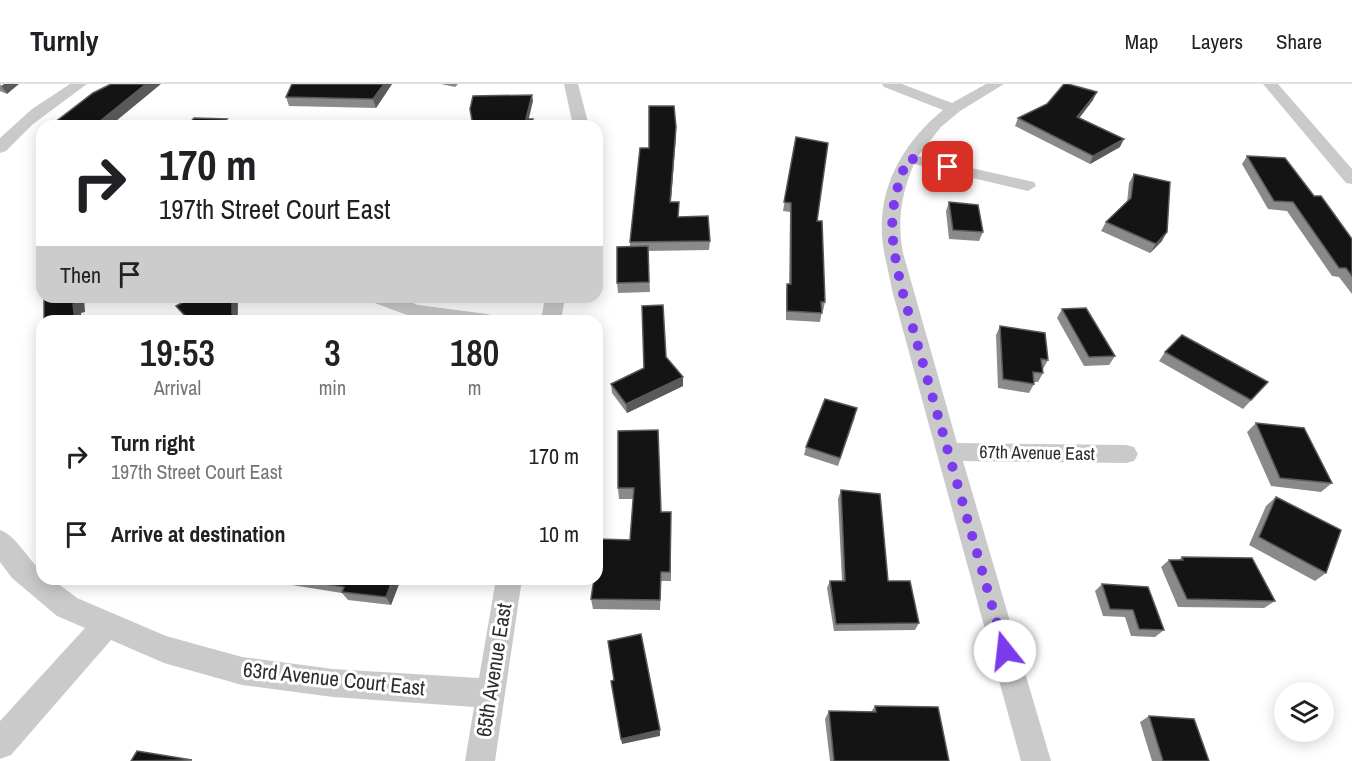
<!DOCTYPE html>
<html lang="en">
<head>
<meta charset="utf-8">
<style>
	body { margin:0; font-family:"Archivo Narrow",sans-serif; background:#f6f6f6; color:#202124; height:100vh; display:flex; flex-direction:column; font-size:22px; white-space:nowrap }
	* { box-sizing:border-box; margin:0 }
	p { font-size:20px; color:#757577 }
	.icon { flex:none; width:33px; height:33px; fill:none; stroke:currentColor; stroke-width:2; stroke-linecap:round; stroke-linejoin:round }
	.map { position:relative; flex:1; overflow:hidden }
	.drawer { position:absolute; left:36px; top:231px; width:567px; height:270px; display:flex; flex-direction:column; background:#fff; border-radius:18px; box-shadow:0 3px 15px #0003 }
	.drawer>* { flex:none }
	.banner { position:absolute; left:36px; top:36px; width:567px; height:183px; border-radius:18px; box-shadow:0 3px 15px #0003; background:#fff; color:#202124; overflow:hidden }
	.buttons { position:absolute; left:1274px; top:598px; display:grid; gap:12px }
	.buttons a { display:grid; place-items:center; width:60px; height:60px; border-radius:50%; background:#fff; box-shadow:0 3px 15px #0003; font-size:30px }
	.pin { position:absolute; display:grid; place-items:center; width:51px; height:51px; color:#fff; margin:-26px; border-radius:12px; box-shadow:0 3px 9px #0006 }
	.me { position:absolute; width:66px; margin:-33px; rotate:344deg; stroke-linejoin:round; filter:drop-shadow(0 0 4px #0008) }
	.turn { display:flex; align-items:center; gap:21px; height:126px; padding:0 24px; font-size:27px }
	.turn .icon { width:78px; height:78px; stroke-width:2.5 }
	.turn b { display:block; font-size:42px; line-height:51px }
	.then { display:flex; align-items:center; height:57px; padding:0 24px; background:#0003; gap:12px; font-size:22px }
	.eta { display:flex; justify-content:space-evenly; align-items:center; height:102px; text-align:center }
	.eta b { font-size:36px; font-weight:600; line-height:42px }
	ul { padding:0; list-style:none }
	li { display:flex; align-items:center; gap:18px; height:78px; padding:0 24px }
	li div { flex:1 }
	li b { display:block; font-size:22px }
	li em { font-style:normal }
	header { display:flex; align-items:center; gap:36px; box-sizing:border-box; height:84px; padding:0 30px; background:#fff; border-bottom:2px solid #e0e0e0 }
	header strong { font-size:28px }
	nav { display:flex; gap:33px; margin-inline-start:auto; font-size:21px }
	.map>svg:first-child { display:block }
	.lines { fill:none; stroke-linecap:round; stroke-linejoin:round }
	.minor { fill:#cacaca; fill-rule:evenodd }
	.wall { fill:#8a8a8a }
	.shaded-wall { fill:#5a5a5a }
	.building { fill:#141414; stroke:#5a5a5a; stroke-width:1.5 }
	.route { stroke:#7c3aed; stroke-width:10; stroke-dasharray:0 18 }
	.labels { text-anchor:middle; stroke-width:6; stroke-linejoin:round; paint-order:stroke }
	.street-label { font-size:18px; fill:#2d2d2d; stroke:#fff }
	.near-street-label { font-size:21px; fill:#2d2d2d; stroke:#fff }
</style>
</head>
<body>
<header>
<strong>Turnly</strong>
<nav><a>Map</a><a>Layers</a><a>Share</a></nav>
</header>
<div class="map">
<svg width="1352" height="677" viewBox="0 0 1352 677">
	<rect width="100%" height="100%" fill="#fff"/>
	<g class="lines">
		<path class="minor" d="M70,0h17l-54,40 -27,27 -6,2v-15l32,-29z
			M564,0h14l11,42h-16z
			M882,0h20l50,19 34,-19h18l-44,27 -19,16 -23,29 116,26 2,4 -8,5 -114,-27c-13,30 -17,58 -11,89l54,190 169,2 8,2 4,7 -4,7 -8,2 -163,-2 88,300h-30l-129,-471c-3,-18 -9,-37 -10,-55 -3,-51 23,-94 61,-125l-59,-23z
			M1263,0h15l74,85v15l-6,-1z
			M369,213h29l20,8 69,9 7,2 3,5h-59l-23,-3 -43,-16z
			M545,213h20l-4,24h-20z
			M0,446c17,6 27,29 42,41v8h10l25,19 89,38 76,21 91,12 146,9 17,-99h26l-27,182h-30l9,-54 -141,-10 -91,-12 -78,-22 -53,-23 -100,115 -11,4v-38l85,-93 -28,-12 -45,-38 -12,-16z"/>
	</g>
	<path class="wall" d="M0,0l7,10 -7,-3z
		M292,0h100l-16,24 -87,-2 -3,-9z
		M441,0h17l-3,3z
		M1093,16l-14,18 41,29 -30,17 -75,-38 3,-8z
		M676,52l-5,66 8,15 31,24 -1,9 -61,1 2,41 -32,1 -1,-10 13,-36v-5l19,-94z
		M796,53l21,84 8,81 -2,9h-1l-2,11 -34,-2v-27l1,-9h2l1,-72 -7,-1z
		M1247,72l67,40 38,43v55l-13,-17 -7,-1 -45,-65 -19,-2 -26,-45z
		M1134,90l28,67 -12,12 -49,-22 5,-9 21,-19 2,-20z
		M949,118l34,30 -4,9 -30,-2 -3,-28z
		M238,213v23l1,1h-51l-12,-15z
		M1062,225l53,47 -6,9 -25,1 -27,-48z
		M1000,242l48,34 -5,9h-1l1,4 -5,9h-4v2l-5,9 -31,-5 -2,-53z
		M1165,268l103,30 -25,27 -84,-48z
		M666,273l17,20v9l-56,27 -15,-20 -1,-9 33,-16z
		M855,333l-17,49 -34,-11 2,-8z
		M1256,339l76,60 -11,9 -50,-6 -24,-54z
		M618,347l43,81h10v69h-10l-1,29 -67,-1 -2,-10 39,-59 3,-41h-14l-1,-11z
		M841,406l47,91 31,42 -4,7 -81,1 -7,-43 3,-7h12l-4,-82z
		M1276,413l50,76 -11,8 -66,-36 17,-39z
		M1182,473l93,44 -11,7 -86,-1 -17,-40 8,-7h10z
		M254,495h147l-10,26 -43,-5 -6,-7z
		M1102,500l62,46 -9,7 -24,-1 -6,-19 -22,-1 -8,-25z
		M875,622l74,55h-119l-5,-42 4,-8 42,1z
		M1149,632l60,45h-57l-12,-39z"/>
	<path class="shaded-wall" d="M4,0h15l-12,10 -6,-8z
		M146,0h15l-51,42h-16z
		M384,0h8l-16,24 -3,-9z
		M1097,8l-4,8 -19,25 3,-8z
		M532,11l1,6 -6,25 -1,-7z
		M227,35l3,7h-9z
		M676,43v9l-6,75v-9z
		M1124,55l-4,8 -30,17 3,-8z
		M1167,148l-5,9 -12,12 6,-9z
		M77,213h7l1,15 -4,1 1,8h-7l-2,-17z
		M232,213h6l-1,24 -5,-7z
		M683,293v9l-56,27 -1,-9z
		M393,495h8l-10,26 -5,-8z
		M660,646v6l-38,8 -1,-5z"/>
	<path class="building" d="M111,0h35l-52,42h-44l43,-33z
		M292,0h92l-11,15 -87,-2z
		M1064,0h4l29,8 -20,25 47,22 -31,17 -75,-38 29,-14z
		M532,11l-6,24h7l-2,7h-58l-3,-17 3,-13z
		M649,22h25l2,21 -6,75h9l-1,15 30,-1 2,25 -80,1 10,-94h9z
		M194,34l33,1 -6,7h-34z
		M393,40l1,2h-12z
		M796,53l32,6 -11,78h5l3,81h-4l1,11 -35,-2v-27h4v-81l-7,-1z
		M42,58v81l-5,-50z
		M1247,72l38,2 29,38h7l31,43v37l-6,-8h-7l-46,-66 -19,-1z
		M1134,90l36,8 -3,50 -11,12 -50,-22 25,-24z
		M949,118l29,3 5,27 -30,-2z
		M648,162l1,36 -32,1v-36z
		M44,213h33v6l-4,1 2,17h-31z
		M193,213h39v17l7,7h-49l-14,-15z
		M663,221l3,52 17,20 -57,27 -15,-20 33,-16 -2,-62z
		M1086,224l29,48 -26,1 -27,-48z
		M1000,242l45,7 3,27 -7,-1 2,14 -10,-1 1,12 -31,-5z
		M42,244v24l-2,-23z
		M1182,251l86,47 -17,18 -86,-48z
		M825,315l32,9 -17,50 -34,-11z
		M1256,339l48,5 28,55 -52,-5z
		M658,346l3,82h10l-1,60h-9l-1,28 -69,-1 3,-20h3l1,-40 32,1 4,-52h-16v-57z
		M841,406l39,4 8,87h22l9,42 -83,1 -6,-43h15z
		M1276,413l65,33 -15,43 -67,-36z
		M1182,473l70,1 23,43 -88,-2 -18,-39h14z
		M295,495h98l-7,18 -44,-5 2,-5z
		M1102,500l46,3 16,43 -25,-1 -6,-19 -23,-1z
		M641,550l19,96 -39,9 -10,-58 3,-1 -6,-39z
		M875,622l63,1 11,54h-115l-5,-50 47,1z
		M1149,632l45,3 15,42h-46z
		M137,667l55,9 -61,1z"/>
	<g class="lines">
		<path class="route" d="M948,83l-40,-9c-22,53 -18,78 -6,132l103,361"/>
	</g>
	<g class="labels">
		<g class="street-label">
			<text transform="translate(1037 369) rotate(1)" y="6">67th Avenue East</text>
		</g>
		<g class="near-street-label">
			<text transform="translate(494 586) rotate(-81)" y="7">65th Avenue East</text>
			<text transform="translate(334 595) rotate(6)" y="7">63rd Avenue Court East</text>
		</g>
	</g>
</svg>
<div class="buttons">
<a><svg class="icon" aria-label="layers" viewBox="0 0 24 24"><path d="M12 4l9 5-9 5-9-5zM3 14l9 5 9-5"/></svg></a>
</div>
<div class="pin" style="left:948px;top:83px;background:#d93025"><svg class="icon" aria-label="arrive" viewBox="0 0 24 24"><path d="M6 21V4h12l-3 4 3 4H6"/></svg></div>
<svg class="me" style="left:1005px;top:567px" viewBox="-20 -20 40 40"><circle r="19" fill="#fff"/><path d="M0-13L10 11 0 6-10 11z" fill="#7c3aed"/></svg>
<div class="banner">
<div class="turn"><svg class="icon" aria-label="right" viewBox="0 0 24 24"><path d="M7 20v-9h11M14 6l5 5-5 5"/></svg><div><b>170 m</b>197th Street Court East</div></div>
<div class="then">Then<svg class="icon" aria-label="arrive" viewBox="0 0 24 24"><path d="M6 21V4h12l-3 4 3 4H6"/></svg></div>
</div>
<section class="drawer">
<div class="eta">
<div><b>19:53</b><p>Arrival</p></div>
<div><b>3</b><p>min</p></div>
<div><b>180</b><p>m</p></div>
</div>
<ul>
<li><svg class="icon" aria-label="right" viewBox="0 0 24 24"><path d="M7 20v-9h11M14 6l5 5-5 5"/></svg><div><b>Turn right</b><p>197th Street Court East</p></div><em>170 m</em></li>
<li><svg class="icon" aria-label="arrive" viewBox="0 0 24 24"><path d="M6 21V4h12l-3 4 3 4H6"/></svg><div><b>Arrive at destination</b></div><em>10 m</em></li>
</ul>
</section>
</div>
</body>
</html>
